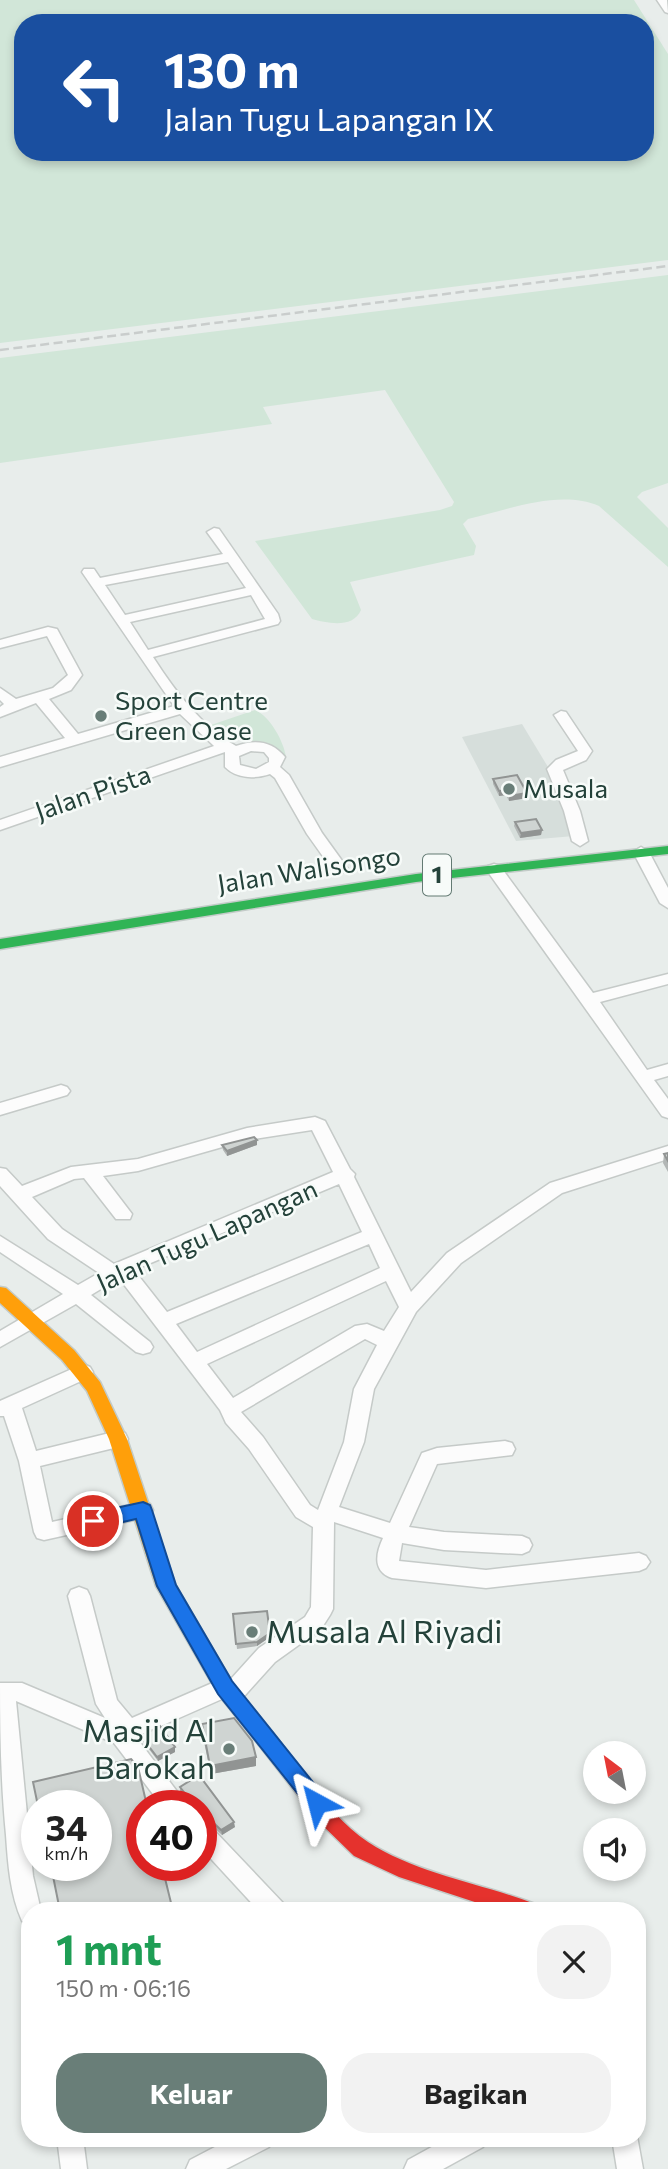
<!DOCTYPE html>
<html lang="id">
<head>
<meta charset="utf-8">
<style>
	body { margin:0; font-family:Commissioner,sans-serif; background:#f2f2f2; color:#222; height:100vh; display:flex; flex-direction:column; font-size:26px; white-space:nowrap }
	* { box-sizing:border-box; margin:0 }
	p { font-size:23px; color:#767676 }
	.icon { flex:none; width:38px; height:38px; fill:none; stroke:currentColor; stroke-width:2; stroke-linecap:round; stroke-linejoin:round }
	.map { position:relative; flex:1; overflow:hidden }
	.details { position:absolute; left:21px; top:1902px; width:625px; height:245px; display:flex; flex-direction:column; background:#fff; border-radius:28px; box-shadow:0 4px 10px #0003 }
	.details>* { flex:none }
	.banner { position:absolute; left:14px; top:14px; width:640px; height:147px; border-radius:28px; box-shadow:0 4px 10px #0003; background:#1a4fa0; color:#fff; overflow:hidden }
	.needle { width:46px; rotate:328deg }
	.fabs { position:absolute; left:583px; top:1741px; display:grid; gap:14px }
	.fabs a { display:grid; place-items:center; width:63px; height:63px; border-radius:50%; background:#fff; box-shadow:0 4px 10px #0003; font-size:35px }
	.speed { position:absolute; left:21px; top:1790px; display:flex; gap:14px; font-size:35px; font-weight:700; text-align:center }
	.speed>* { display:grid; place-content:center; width:91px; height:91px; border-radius:50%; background:#fff; box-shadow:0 4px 10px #0003; line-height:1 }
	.speed small { font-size:18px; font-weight:400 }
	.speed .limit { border:10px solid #d22; background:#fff; color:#111 }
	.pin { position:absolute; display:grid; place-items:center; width:60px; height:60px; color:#fff; margin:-30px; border:4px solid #fff; border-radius:50%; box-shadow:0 2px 7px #0007 }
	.me { position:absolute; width:77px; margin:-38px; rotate:322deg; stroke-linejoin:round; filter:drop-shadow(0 0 5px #0008) }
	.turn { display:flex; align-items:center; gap:24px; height:147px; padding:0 35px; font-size:32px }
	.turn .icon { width:91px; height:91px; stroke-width:2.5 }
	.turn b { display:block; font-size:49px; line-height:60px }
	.round { display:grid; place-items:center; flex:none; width:74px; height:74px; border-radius:28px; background:#f2f2f2 }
	.headline { display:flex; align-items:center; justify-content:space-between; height:119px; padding:0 35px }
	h1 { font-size:42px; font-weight:700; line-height:52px; color:#1e9e55 }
	.cta { display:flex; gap:14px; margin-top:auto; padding:14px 35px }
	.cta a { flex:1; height:80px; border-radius:28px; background:#697e78; color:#fff; font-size:28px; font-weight:700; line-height:80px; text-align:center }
	.cta a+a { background:#f2f2f2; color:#222 }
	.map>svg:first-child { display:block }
	.built { fill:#d6dedb }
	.green { fill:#d1e6d8; fill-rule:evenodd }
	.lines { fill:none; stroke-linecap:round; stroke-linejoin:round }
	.street-casing { stroke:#c5cac8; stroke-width:3 }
	.fast-casing { stroke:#c3cbc8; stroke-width:3 }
	.slow-casing { stroke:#c3cbc8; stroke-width:3 }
	.jam-casing { stroke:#c3cbc8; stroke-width:3 }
	.street { fill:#fcfcfc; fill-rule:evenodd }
	.fast { fill:#30b455; fill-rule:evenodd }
	.slow { fill:#ff9f0a; fill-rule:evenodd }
	.jam { fill:#e5322d; fill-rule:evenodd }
	.rail { stroke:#c9cdcc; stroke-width:2.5; stroke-dasharray:9 4.5; stroke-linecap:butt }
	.wall { fill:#b2b6b5 }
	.shaded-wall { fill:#919493 }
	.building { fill:#cfd4d2; stroke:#919493; stroke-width:2 }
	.route { fill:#1a73e8; stroke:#114b97; stroke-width:2 }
	.poi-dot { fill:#697e78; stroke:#f7fbf9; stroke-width:2.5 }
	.labels { text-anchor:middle; stroke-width:5; stroke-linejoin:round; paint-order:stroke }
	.shield { fill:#f7fbf9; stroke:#637a73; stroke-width:2 }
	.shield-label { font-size:24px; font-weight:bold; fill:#24423a }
	.poi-label { font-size:26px; fill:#24423a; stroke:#f7fbf9; text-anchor:start }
	.street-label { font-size:26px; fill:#24423a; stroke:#f7fbf9 }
	.near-poi-label { font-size:32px; fill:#24423a; stroke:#f7fbf9; text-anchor:start }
</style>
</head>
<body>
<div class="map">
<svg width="668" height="2169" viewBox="0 0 668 2169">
	<rect width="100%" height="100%" fill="#e8edeb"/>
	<path class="built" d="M522,724l26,43 26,69 -58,5 -54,-104z"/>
	<path class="green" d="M0,0h634l34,54v206l-668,83zM23,23h623v129h-623z
		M668,275v208l-26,9 -5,5 31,31v39l-69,-61c-40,-17 -91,4 -131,13l-5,5 13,22 -2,9 -124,27 11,28c-8,19 -34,13 -49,9l-57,-78 185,-31 12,-4 2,-4 -69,-112 -122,17 9,17 -272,39v-105z
		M255,710c15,6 29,32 31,47l-19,-13 -47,-9 -9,-10z"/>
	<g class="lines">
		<defs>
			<path id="street" d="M657,0h10l1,13 -3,-1z
				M214,528l5,1 59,85 2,7 -2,3 -125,33c22,34 47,68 83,89 19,-7 36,-5 49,11l-5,10 9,8 33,58 26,36 -2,3h-12l-27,-38 -32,-56 -5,-4c-15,5 -33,5 -45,-7v-15l-225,78v-10l214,-74 -34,-32 -180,53v-10l65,-19 -29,-35 -36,14v-10l4,-3 -4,-4v-12l16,11 37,-11 15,-13 -21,-39 -47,12v-8l48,-13 9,2 25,46 -11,15 -22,9 29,35 96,-28 -92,-134 2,-3h10l6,9 123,-24 -16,-22zM228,562l18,26 -121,27 -20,-30zM251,595l14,24 -117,31 -18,-28zM251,751l13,1 5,6v4l-13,7 -16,-4 -1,-9z
				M561,711l5,1 26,39 -6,9 -23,10 17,41 8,30 -8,5 -8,-5 -8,-30 -17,-42 9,-9 22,-9 -24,-36z
				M641,847l8,5 19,36v20l-8,-5 -27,-51z
				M494,864l6,2 93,127 75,-19v10l-68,18 47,68 21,-6v12l-14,4 14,19v19l-6,-2 -174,-244 -2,-3 2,-3z
				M61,1085l6,2 3,4 -3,4 -67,20v-12z
				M315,1117l10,4 25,48 5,5 -1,3 57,115 36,-39 103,-70 118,-37v13l-106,34 -101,70 -45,49 -42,77 -10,53 -25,65 51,16 32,-70 15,-5 68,-7 7,2 3,6 -3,6 -75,9 -28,63 35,5 78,4 7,3 3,6 -3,6 -7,3 -78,-4 -42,-7 -3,18 87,9 153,-17 7,3 4,6 -4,6 -7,3 -153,17 -94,-10c-20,-7 -16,-25 -9,-40l-49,-16 -1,87 -3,6 -9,14 -46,33 -36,40 -8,2 -9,-5 -86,38 52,69h-26l-48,-63 -98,-42 17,175 8,35h-11v13l-8,-3c-12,-27 -14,-57 -16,-86 -5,-51 -6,-101 -6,-152h22l83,35 -9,-14 -28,-108 3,-6 8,-3 8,3 3,6 27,104 15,18 85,-37 8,-2 5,1 29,-32 46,-31 6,-10 2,-80 -17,-10 -47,-68 -23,-26 -6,-13 -101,-132 -28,17 59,47 3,5 -3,5 -7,2 -7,-2 -60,-48 -76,43v-16l63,-37 -63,-42v-16l78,49 21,-12 -51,-34 -48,-53v-18l6,1 16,17 49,-19 67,-8 109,-31zM312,1130l21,42 -219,92 -52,-35 -30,-32 42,-18 10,-1 32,41h14l2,-5 -29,-38 35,-5 109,-31zM339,1184l23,48 -195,80 -33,-42zM369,1244l11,24 -183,84 -21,-28zM386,1281l13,26 -15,24 -17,-7 -12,2 -122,72 -26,-34zM365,1339l12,6 -23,44 -10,53 -26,68 -8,-5 -47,-68 -22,-25z
				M83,1364l7,3 3,5 -3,5 -68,31 14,43 82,-20 7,2 3,6 -3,6 -7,2 -78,19 12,56 91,-20 7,2 3,6 -3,6 -7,2 -99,22 -7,-2 -3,-6 -15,-71 -15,-45h-4v-15z
				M201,1822l8,3 74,78 4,8h-28l-58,-63z
				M637,2136l6,33h-26l-5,-31h25z
				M57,2138h26l4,31h-26z
				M232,2138h40l-3,9 -43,22h-40l4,-9z
				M448,2138h38l-3,9 -40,22h-39l4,-9z"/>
			<path id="fast" d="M668,846v8l-252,28 -416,67v-10l416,-65z"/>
			<path id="slow" d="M0,1287l6,1 68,62 26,32 27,57 48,145 57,98 41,51 3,6 -3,6 -7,3 -7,-3 -41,-51 -62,-108 -47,-147 -22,-48 -25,-31 -62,-57z"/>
			<path id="jam" d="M266,1730l7,3c29,36 56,83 95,109 49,32 113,41 167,62l3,7h-36l-103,-34 -45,-21 -37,-36 -58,-75 -3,-6 3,-6z"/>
		</defs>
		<use href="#street" class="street-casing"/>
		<use href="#fast" class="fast-casing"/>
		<use href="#slow" class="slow-casing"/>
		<use href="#jam" class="jam-casing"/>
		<use href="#street" class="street"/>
		<use href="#fast" class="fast"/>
		<use href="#slow" class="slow"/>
		<use href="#jam" class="jam"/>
		<path class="rail" d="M0,350l668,-84"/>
	</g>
	<path class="wall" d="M493,779l34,14v5l-18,3 -3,-6 -7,1 -6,-12z
		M515,822l27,8 -1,5 -21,3 -6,-12z
		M257,1140v5l-30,11 -4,-6 -1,-5z
		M668,1153v19l-5,-9 1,-9z
		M233,1614l37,23 -13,9 -20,3z
		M202,1724l54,33v9l-45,8 -9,-41z
		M141,1736l34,16 -17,9 -16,-21z
		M180,1787l55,40 -13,8 -21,-19v-10h-13l1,-4 -9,-11z"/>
	<path class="shaded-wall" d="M506,790v5l-7,1v-5z
		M527,793v5l-18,3v-5z
		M542,830l-1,5 -21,3 1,-5z
		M257,1140v5l-30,11v-5z
		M270,1633v4l-13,9v-4z
		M175,1747v5l-17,9 -1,-4z
		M256,1757v9l-45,8 -1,-8z
		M234,1822l1,5 -13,8 -1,-5z"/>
	<path class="building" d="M517,775l10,18 -18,3 -3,-6 -7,1 -6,-12z
		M536,819l6,11 -21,3 -6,-11z
		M254,1137l3,3 -30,11 -5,-6z
		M668,1153v8l-4,-7z
		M267,1611l3,22 -13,9 -21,2 -3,-30z
		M234,1718l18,23 4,16 -46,9 -8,-42z
		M160,1726l15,21 -18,10 -16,-21z
		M131,1759l7,8 9,39h-5v60h20l11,45h-113l-9,-45h45v-60h-58l-5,-24z
		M199,1775l35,47 -13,8 -20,-19v-5h-12l-1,-2 2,-4 -10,-13z"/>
	<path class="route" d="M143,1502l7,3 2,5 24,75 56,96 92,115 4,7 -4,6 -7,3 -7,-3 -92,-115 -61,-108 -21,-67 -43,10 -6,-3 -3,-5 3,-5 6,-3z"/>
	<g class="poi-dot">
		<circle cx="101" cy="716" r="7"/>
		<circle cx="509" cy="789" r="7"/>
		<circle cx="252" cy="1632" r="7"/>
		<circle cx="229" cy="1749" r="7"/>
	</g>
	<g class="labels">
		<rect class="shield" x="423" y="854.5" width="28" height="41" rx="5"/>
		<g class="shield-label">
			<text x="437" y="883">1</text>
		</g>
		<g class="poi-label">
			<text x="115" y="710">Sport Centre<tspan x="115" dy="30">Green Oase</tspan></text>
			<text x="523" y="798">Musala</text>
		</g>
		<g class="street-label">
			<text transform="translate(93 793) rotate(-19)" y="9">Jalan Pista</text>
			<text transform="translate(309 870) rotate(-9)" y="9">Jalan Walisongo</text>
			<text transform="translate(207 1236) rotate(-24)" y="9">Jalan Tugu Lapangan</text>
		</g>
		<g class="near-poi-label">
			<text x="266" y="1643">Musala Al Riyadi</text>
			<text x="215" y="1742" text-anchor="end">Masjid Al<tspan x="215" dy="37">Barokah</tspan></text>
		</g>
	</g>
</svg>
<div class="fabs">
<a><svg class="needle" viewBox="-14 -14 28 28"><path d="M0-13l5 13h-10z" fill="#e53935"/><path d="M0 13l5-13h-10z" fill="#767676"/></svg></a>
<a><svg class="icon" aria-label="sound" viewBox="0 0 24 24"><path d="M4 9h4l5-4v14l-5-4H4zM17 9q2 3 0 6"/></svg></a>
</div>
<div class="speed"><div>34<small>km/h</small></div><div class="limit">40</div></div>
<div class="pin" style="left:93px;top:1521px;background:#d93025"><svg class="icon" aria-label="arrive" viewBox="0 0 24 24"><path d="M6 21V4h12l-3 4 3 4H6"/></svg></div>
<svg class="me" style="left:317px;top:1803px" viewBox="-20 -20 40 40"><path d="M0-17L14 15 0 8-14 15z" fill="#1a73e8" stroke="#fff" stroke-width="4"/></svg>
<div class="banner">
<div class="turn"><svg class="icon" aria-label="left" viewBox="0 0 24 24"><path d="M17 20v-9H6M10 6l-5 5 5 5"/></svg><div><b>130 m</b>Jalan Tugu Lapangan IX</div></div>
</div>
<section class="details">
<div class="headline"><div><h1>1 mnt</h1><p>150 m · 06:16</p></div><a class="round"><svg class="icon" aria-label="close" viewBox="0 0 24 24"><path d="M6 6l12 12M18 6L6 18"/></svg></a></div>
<div class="cta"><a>Keluar</a><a>Bagikan</a></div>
</section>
</div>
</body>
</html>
